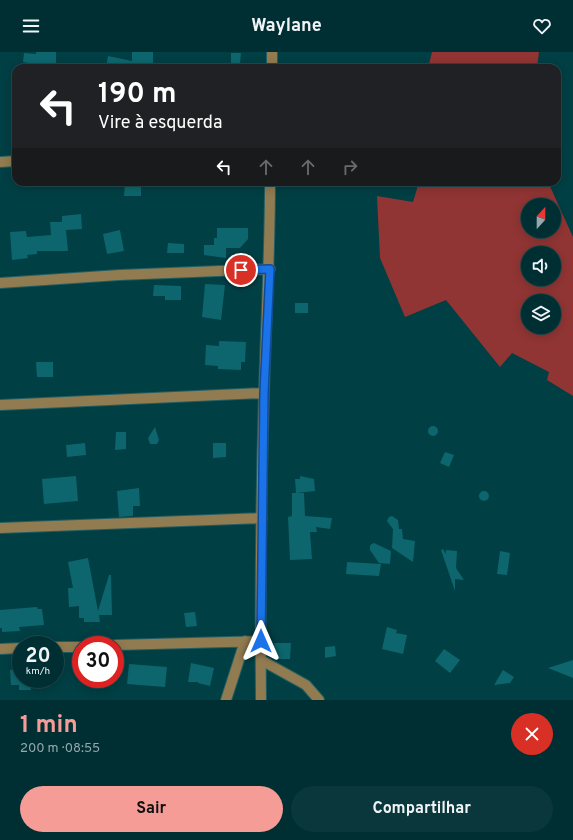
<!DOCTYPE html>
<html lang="pt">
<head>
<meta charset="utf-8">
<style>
	body { margin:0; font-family:Overpass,sans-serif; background:#0a373b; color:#f1f3f6; height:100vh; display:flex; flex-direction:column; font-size:15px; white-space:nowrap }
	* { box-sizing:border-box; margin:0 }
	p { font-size:13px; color:#95a9ac }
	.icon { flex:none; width:22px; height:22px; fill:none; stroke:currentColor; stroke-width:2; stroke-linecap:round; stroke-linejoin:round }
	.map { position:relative; height:648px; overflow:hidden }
	.sheet { display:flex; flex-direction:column; background:#002f33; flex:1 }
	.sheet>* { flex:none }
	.hud { position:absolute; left:12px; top:12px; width:549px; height:122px; border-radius:12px; box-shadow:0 2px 10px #0003,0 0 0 1px #224a4e; background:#202124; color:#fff; overflow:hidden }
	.needle { width:26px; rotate:21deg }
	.fabs { position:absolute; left:521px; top:146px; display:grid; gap:8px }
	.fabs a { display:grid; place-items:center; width:40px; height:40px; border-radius:50%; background:#002f33; box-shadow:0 2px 10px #0003,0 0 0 1px #224a4e; font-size:20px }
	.speed { position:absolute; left:12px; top:584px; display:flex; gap:8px; font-size:20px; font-weight:700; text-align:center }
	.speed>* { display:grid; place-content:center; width:52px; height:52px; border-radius:50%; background:#002f33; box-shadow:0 2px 10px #0003,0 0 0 1px #224a4e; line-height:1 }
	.speed small { font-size:10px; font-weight:400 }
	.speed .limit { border:6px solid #d22; background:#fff; color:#111 }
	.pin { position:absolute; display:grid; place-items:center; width:34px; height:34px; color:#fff; margin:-17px; border:2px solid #fff; border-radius:50%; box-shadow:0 1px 4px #0007 }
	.me { position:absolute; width:44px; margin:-22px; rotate:0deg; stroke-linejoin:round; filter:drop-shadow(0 0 3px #0008) }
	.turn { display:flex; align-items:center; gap:14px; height:84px; padding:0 20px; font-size:18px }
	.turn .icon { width:52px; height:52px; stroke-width:2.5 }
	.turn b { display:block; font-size:28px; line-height:34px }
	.lanes { display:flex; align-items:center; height:38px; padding:0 20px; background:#0003; justify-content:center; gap:20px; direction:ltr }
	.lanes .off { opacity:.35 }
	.round { display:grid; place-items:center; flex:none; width:42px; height:42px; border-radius:21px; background:#0a373b }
	.head { display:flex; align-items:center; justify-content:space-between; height:68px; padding:0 20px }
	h1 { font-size:24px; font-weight:700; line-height:30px; color:#f59c96 }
	.cta { display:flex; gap:8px; margin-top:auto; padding:8px 20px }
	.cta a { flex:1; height:46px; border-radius:24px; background:#f59c96; color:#111; font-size:16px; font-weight:700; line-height:46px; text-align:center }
	.cta a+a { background:#0a373b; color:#f1f3f6 }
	header { display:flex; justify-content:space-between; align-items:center; height:52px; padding:0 20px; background:#002f33; font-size:18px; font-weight:700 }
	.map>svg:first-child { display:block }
	.green { fill:#903534; fill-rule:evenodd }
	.building { fill:#0d666d }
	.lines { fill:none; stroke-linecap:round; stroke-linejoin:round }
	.minor-casing { stroke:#215d62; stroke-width:12 }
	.minor { stroke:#917b50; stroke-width:10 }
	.route-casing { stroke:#114b97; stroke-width:10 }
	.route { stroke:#1a73e8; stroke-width:7 }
</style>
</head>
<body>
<header><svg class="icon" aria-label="menu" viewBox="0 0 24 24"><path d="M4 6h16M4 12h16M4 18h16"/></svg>Waylane<svg class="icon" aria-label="heart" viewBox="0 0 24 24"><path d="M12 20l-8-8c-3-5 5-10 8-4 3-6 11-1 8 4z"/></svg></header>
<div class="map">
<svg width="573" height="648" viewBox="0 0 573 648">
	<rect width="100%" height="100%" fill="#003f44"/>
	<path class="green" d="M432,0h107l-2,16h-109z
		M419,130h129l25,55v159l-26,-16 2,-8 -37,-19 -12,14 -54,-67 -41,17 -25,-59 -3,-62 36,6zM528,153h26v26h-26zM528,201h26v26h-26zM528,249h26v26h-26z"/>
	<path class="building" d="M36,0h20v13h-18l-15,-3 1,-9 12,1z
		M132,0h21v16h-47l2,-12 24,5z
		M231,1h10l-1,11 -9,-1z
		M125,132l16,1v11h-17z
		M81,162l1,15 -16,1 2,21h-31v3l-10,1 1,3 -16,2 -2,-28 16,-1 1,6 24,-2 -1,-13h12v-6z
		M217,176h31v11l-8,9h-14v10l-22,-3v-10h10v-7h3z
		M120,178l4,21 -17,3 -4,-20z
		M168,191l16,1v9h-17z
		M205,232l20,1 -4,35 -19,-3z
		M154,233l27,1v14h-16v-4h-12z
		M295,251h13v10h-13z
		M219,289l27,1 -1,20h-4v8l-23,-1v-3l-13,-1 1,-20 13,1z
		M36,310h17v15h-16z
		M428 379a5 5 0 1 1 10 0a5 5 0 1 1-10 0Z
		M155,375l4,13 -2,4h-7l-2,-6z
		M116,380h10v17l-11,1z
		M85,391l1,12 -19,2 -1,-12z
		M213,391h13v14l-13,1z
		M445,400l9,3 -5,12 -9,-4z
		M76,424l2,25 -34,3 -2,-25z
		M300,424l14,3 1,12 -19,2 -1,-14h5z
		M139,436l1,18h-7v10l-14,1 -2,-26z
		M479 444a5 5 0 1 1 10 0a5 5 0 1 1-10 0Z
		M292,441h12l1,23 27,2 -2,11 -14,-2 1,5h-7l2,27 -22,1 -2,-43 4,-1z
		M392,464l6,4 1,9h3l1,10 12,2 -2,21 -21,-14 1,-19 -6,-8 2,-4z
		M374,491l17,8 -1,13 -11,-1 -9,-13v-5z
		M443,497l3,5v-4l11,1 -1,17 8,12 -9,-1v12l-14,-41z
		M500,499l10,2 -3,22 -10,-1z
		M88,506l10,53 11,-36h2l1,40h-13l1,7h-16v-4h-5v-12l-10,1 -1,-19h5l-5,-26z
		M347,510l34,2 -2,12 -33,-2z
		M37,555l1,2h4l2,16 -25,2 1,4 -18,1v-4h-2v-18z
		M195,560l2,14 -11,1 -2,-14z
		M387,575l10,3 -1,3 11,2 -4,19 -21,-5z
		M274,591h17l-1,16h-16z
		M335,594l1,10 -11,2v-11z
		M444,597l16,11 -10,13 -15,-12z
		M573,608v18l-25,-10z
		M191,611l23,5 -4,18 -12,-3v-1h-10z
		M129,612l38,3 -2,20 -38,-3z
		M21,617v10h9l1,11h-12v-5h-8l-1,-15z
		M503,618l11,7 -4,6 -16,2z"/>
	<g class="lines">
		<defs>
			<path id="minor" d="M272,16v-16
				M0,110l16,-1
				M0,231l119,-8 151,-6
				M0,353l264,-12
				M0,476l262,-10
				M115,593l146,-4
				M55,595h26
				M0,597l21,-1
				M261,608l45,25 13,15
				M226,648l19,-59
				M261,648c-1,-102 0,-204 3,-306 2,-71 6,-141 6,-212"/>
		</defs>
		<use href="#minor" class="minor-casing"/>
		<use href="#minor" class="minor"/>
	</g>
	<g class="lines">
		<defs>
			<path id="route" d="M241,218l29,-1 -6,124 -3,248"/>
		</defs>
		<use href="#route" class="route-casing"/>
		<use href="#route" class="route"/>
	</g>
</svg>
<div class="fabs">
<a><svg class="needle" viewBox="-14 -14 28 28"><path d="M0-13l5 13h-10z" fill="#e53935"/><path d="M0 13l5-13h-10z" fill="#95a9ac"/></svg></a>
<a><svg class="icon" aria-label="sound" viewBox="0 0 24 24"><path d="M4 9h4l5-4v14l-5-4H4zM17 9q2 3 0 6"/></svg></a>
<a><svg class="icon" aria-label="layers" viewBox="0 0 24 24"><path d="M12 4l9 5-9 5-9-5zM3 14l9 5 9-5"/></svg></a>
</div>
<div class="speed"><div>20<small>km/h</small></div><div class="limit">30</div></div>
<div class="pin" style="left:241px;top:218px;background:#d93025"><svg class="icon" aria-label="arrive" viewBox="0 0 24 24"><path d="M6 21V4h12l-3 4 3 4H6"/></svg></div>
<svg class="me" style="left:261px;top:589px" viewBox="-20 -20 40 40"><path d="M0-17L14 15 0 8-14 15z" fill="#1a73e8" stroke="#fff" stroke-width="4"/></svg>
<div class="hud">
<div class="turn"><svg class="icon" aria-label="left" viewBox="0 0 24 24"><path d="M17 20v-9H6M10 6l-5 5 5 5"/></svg><div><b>190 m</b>Vire à esquerda</div></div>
<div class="lanes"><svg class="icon" aria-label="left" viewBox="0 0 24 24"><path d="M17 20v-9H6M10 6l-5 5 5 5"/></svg><svg class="icon off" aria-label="ahead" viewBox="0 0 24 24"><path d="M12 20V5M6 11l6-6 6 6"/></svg><svg class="icon off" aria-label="ahead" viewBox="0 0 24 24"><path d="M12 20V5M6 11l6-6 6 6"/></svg><svg class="icon off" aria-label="right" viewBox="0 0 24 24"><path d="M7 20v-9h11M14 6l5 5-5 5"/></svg></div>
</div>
</div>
<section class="sheet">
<div class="head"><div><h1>1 min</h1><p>200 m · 08:55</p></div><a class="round" style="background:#d93025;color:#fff"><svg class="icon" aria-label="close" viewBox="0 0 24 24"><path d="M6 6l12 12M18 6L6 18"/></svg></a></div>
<div class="cta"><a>Sair</a><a>Compartilhar</a></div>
</section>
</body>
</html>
